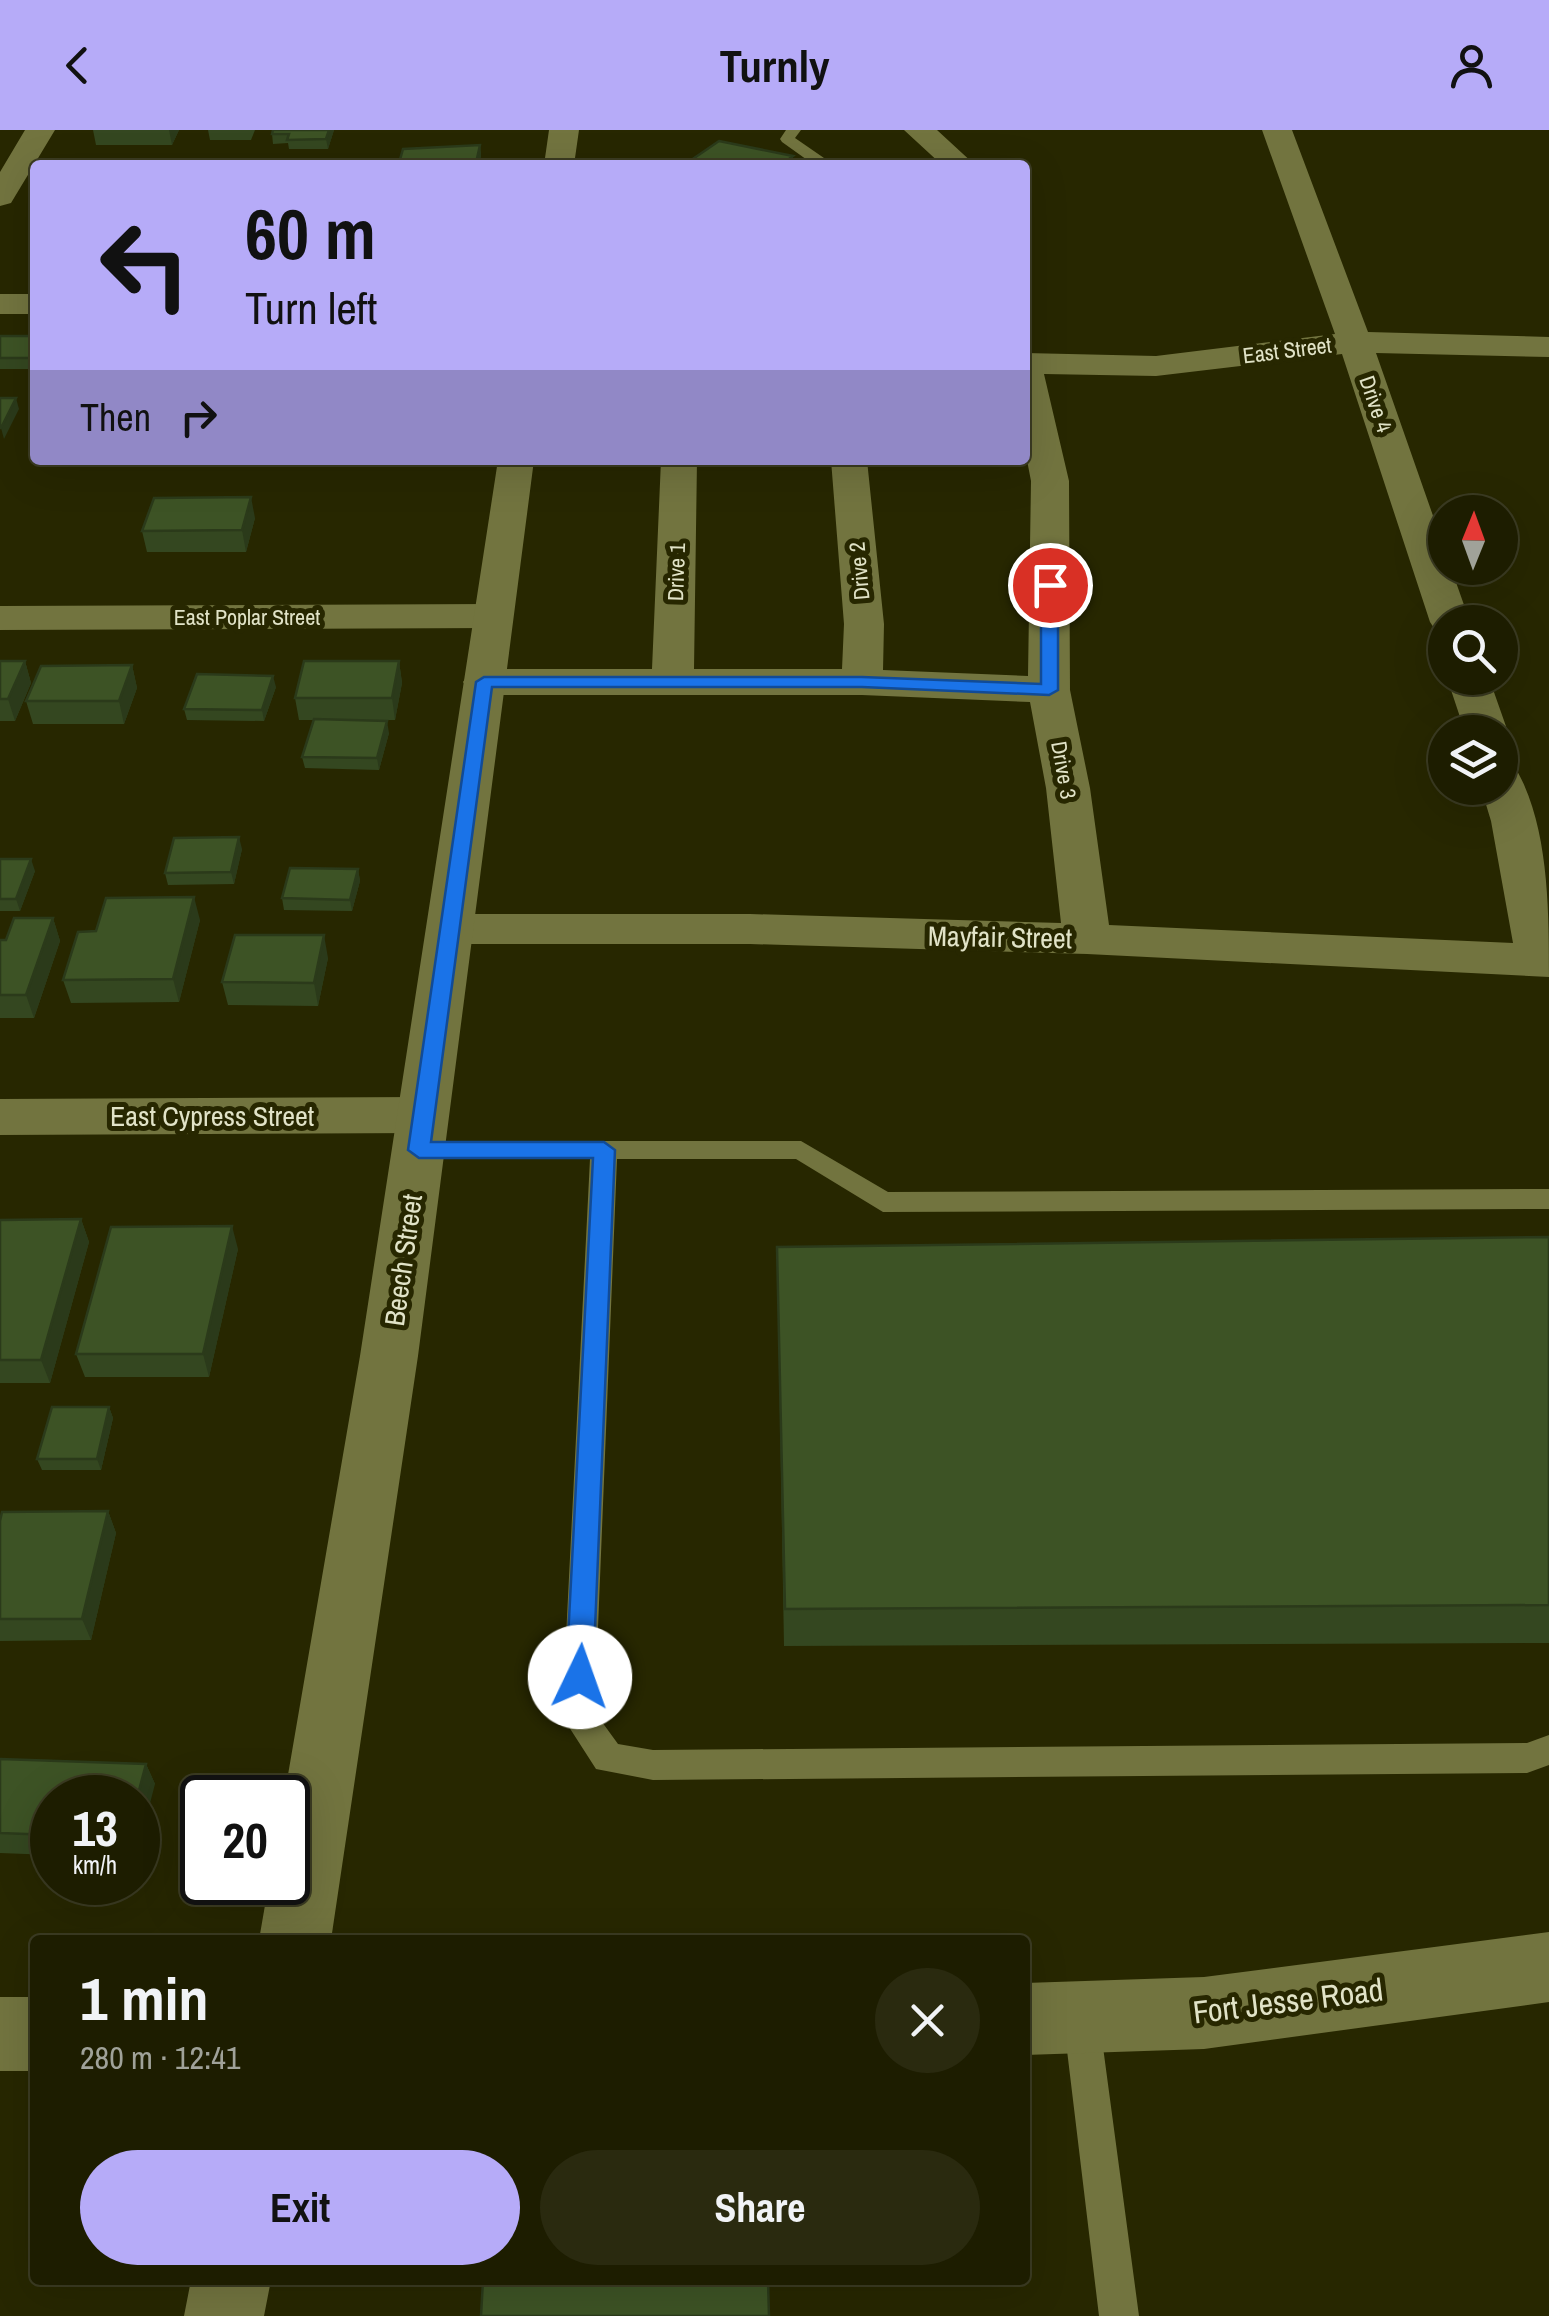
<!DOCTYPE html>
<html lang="en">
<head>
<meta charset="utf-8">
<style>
	body { margin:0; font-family:"Archivo Narrow",sans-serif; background:#2a2a0f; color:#f1f3f6; height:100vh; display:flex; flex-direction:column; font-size:38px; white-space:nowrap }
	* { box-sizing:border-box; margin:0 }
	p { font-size:32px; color:#a0a299 }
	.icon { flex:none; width:55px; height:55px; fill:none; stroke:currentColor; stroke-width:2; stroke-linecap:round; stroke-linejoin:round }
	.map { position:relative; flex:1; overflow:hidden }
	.sheet { position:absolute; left:30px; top:1805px; width:1000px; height:350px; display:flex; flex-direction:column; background:#1d1d00; border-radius:10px; box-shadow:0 10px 40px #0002,0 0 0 2px #3b3b22 }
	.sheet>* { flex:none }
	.hud { position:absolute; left:30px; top:30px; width:1000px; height:305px; border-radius:10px; box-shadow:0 10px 40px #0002,0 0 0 2px #3b3b22; background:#b6abf8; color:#111; overflow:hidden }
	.needle { width:65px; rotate:1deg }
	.fabs { position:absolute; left:1428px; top:365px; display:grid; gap:20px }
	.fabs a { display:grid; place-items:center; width:90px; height:90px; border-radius:50%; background:#1d1d00; box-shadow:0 10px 40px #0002,0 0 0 2px #3b3b22; font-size:50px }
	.speed { position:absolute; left:30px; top:1645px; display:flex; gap:20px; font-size:50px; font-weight:700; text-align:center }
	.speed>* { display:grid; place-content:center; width:130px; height:130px; border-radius:50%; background:#1d1d00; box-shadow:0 10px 40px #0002,0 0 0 2px #3b3b22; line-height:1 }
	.speed small { font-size:25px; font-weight:400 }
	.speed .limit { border:5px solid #111; border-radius:15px; background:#fff; color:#111 }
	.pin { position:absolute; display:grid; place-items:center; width:85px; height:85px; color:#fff; margin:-42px; border:5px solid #fff; border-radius:50%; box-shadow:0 2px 10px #0007 }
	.me { position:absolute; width:110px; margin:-55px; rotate:3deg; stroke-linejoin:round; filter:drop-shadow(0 0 8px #0008) }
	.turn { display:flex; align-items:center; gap:35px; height:210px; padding:0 50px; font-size:45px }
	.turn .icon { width:130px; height:130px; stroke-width:2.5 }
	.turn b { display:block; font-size:70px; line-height:85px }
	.then { display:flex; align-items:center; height:95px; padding:0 50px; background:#0003; gap:20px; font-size:38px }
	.round { display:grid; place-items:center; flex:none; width:105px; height:105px; border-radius:52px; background:#2a2a0f }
	.headline { display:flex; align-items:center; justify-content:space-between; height:170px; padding:0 50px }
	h1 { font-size:60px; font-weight:700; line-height:75px }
	.button { display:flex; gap:20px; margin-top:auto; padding:20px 50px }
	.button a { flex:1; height:115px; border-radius:60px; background:#b6abf8; color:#111; font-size:40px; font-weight:700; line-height:115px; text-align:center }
	.button a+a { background:#2a2a0f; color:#f1f3f6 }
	header { display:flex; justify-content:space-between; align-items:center; height:130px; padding:0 50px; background:#b6abf8; color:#111; font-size:45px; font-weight:700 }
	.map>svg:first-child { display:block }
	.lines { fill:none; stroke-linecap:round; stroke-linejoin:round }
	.service { fill:#72743f; fill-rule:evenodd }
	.minor { fill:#72743f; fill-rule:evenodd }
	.tertiary { fill:#72743f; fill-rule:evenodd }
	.secondary { fill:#72743f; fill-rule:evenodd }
	.wall { fill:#344720 }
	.shaded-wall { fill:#2b3a1a }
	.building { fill:#3d5325; stroke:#2b3a1a; stroke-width:2.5 }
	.route { fill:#1a73e8; stroke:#114b97; stroke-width:2.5 }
	.labels { text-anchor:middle; stroke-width:10; stroke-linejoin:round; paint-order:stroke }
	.far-street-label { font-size:22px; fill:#e1e3c7; stroke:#272700 }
	.street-label { font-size:28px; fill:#e1e3c7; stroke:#272700 }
	.near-street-label { font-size:32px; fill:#e1e3c7; stroke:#272700 }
</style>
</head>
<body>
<header><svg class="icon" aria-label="back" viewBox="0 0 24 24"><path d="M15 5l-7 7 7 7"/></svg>Turnly<svg class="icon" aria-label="person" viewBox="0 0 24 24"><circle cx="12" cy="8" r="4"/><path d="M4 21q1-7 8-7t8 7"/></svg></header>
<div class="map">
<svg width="1549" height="2186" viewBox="0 0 1549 2186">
	<rect width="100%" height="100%" fill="#272700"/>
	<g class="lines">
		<path class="service" d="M786,0h15l-6,8 29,20v6l-16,1 2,-3 -28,-20 -2,-3z
			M419,1011h382l87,51 661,-3v20l-666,3 -87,-53h-179l-21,518 6,45 16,22 35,6 874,-7 22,-8v30l-22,8 -874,7 -57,-11 -27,-42 -5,-50 26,-518h-171l-9,-2 -4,-7 4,-7z
			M1081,1869l13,5 5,13 40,299h-40l-36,-299 5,-13z"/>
		<path class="minor" d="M25,0h30l-44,73 -11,3v-34z
			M904,0h33l38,35h-33z
			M1262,0h30l76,202 181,5v20l-173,-4 69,197v18h6l19,54h-25v11l-9,-2 -6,-9 -88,-268 -186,22 -112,-2 25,107 1,209 20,98 19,137 404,18 -22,-122 -10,-33h19v-23l16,4c33,57 33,142 33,208l-462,-23 -337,-10h-300l-17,-4 -7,-11 7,-11 17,-4h300l311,9 -15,-135 -16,-86 -168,-7h-378l-15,-4 -6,-9 6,-9 15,-4h168l9,-209h36l-3,209h148l2,-45 -13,-164h36l17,164 -1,46 145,6 3,-195 -6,-31v-97l131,3 179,-22z
			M0,164h35v20h-35z
			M493,474l14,3 6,9 -6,9 -14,3 -493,2v-24z
			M1447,548h42l19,54 -7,9 -1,-9h-35z
			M423,967l19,5 7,13 -7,13 -19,5 -423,2v-36z"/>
		<path class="tertiary" d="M549,0h30l-5,35h-30z
			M498,330h36l-116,896 -87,584h-72l10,-58h19v-84h-4l76,-442z
			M1549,1802v70l-345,47 -179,6v-72l179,-6z
			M191,2150h80l-7,36h-80z"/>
		<path class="secondary" d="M0,1867h35v74h-35z"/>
	</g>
	<path class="wall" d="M93,0h86l-7,15h-76z
		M208,0h47l-4,10h-41z
		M273,0h61l-6,19h-39l-1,-6 -15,1 -1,-10z
		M480,15l1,10 -2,10h-80v-2z
		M0,206h35v33h-35z
		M255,388l-9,34h-99l-5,-21z
		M0,531h25l6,22 -16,38h-15z
		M399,531l3,22 -7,37h-39l33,13 -10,37 -74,-2 -3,-11 12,-37h-15l-4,-22z
		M132,535l5,23 -13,36h-91l-7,-23z
		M276,557l-12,34 -77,-1 -3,-11z
		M242,719l-8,35 -66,1 -3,-12z
		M0,729l35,12 -15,40h-20z
		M358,739l2,12 -8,30 -68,-1 -2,-12z
		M53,788l7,23 -26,77h-34v-78h6z
		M200,790l-21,82 -108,1 -8,-23 33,-49z
		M328,828l-10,48 -90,-1 -6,-23z
		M81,1089l8,23 -39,141h-50v-163z
		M1549,1107v406l-765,3 -7,-399z
		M238,1119l-29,128h-124l-9,-23z
		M109,1277l4,11 -12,52h-59l-5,-11z
		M108,1381l8,22 -25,107 -91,1v-120z
		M0,1629l146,5 9,20 -17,14h-86v57l-52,-2z"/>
	<path class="shaded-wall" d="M169,0h10l-7,15z
		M329,0h5l-6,19 -2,-10z
		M480,15l1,10 -2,10h-2z
		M793,26v9h-12z
		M16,268l3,11 -15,30 -3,-11z
		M251,367l4,21 -9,34 -4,-22z
		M25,531l6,22 -16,38 -7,-22z
		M399,531l3,22 -7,37 -3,-22z
		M132,535l5,23 -13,36 -5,-23z
		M273,546l3,11 -12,34 -2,-11z
		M387,591l2,12 -10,37 -2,-12z
		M239,707l3,12 -8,35 -3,-12z
		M31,729l4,12 -15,40 -4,-12z
		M358,739l2,12 -8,30 -2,-11z
		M194,767l6,23 -21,82 -6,-23z
		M53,788l7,23 -26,77 -8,-23z
		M324,805l4,23 -10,48 -4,-23z
		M81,1089l8,23 -39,141 -9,-23z
		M232,1096l6,23 -29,128 -6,-23z
		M109,1277l4,11 -12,52 -4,-11z
		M108,1381l8,22 -25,107 -9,-21z
		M146,1634l9,20 -17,66v-52z"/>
	<path class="building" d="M273,0h56l-3,9 -39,1 2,-6h-17z
		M719,11l74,15 -12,9h-97z
		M480,15l-4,18h-77l4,-14z
		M864,31l19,4h-23z
		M0,206h35v22h-35z
		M0,268h16l-15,30h-1z
		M251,367l-9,33 -100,1 12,-33z
		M0,531h25l-17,38h-8z
		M304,531h95l-7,37h-97z
		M132,535l-13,36h-93l15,-35z
		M197,544l76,2 -11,34 -78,-1z
		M314,589l73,2 -10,37 -75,-1z
		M239,707l-8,35 -66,1 9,-35z
		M0,729h31l-15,40h-16z
		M290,738l68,1 -8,31 -68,-2z
		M194,767l-21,82 -110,1 15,-48 18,-1 10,-33z
		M14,788h39l-27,77h-26v-55h6z
		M235,805h89l-10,48 -92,-1z
		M81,1089l-40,141h-41v-140z
		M232,1096l-29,128h-127l35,-127z
		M1549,1107v368l-764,4 -8,-362z
		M52,1277h57l-12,52h-60z
		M108,1381l-26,108h-82v-98l2,-9z
		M0,1629l146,5 -9,34h-85v37l-52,-2z
		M483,2150h285l1,36h-288z"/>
	<path class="route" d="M1050,450l8,5v105l-9,5 -187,-8h-370l-61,455h173l11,8 -22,527 -4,8 -9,4 -10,-4 -4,-8 27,-519h-174l-11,-8 68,-468 8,-5h378l179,7v-99z"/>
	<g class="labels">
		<g class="far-street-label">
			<text transform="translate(1287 220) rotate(-7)" y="8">East Street</text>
			<text transform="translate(1376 274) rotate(71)" y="8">Drive 4</text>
			<text transform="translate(859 441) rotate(-95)" y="8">Drive 2</text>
			<text transform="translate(676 442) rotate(-88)" y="8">Drive 1</text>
			<text x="247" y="495">East Poplar Street</text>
			<text transform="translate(1064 640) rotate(80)" y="8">Drive 3</text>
		</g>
		<g class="street-label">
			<text transform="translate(1000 807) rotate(1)" y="10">Mayfair Street</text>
			<text x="212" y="996">East Cypress Street</text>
			<text transform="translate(403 1130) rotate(-82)" y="10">Beech Street</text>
		</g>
		<g class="near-street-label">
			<text transform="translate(1288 1871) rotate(-7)" y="11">Fort Jesse Road</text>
		</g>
	</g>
</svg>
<div class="fabs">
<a><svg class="needle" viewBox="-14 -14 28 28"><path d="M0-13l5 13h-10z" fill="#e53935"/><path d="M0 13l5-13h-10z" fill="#a0a299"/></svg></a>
<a><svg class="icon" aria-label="search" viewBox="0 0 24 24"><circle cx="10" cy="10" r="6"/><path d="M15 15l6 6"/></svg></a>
<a><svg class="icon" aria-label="layers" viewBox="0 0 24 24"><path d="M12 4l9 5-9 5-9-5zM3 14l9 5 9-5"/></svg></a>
</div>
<div class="speed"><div>13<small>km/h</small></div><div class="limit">20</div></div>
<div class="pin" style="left:1050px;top:455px;background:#d93025"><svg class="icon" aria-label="arrive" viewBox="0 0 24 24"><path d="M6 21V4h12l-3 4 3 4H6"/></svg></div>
<svg class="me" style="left:580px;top:1547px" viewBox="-20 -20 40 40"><circle r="19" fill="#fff"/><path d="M0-13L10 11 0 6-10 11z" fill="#1a73e8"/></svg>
<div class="hud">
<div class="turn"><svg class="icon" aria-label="left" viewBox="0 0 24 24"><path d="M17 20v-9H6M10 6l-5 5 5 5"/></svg><div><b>60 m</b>Turn left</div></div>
<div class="then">Then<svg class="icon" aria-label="right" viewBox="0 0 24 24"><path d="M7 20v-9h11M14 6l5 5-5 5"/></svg></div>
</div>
<section class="sheet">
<div class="headline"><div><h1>1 min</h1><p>280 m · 12:41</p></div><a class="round"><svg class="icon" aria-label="close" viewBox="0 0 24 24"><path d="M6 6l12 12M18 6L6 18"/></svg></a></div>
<div class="button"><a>Exit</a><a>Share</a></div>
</section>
</div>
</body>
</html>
